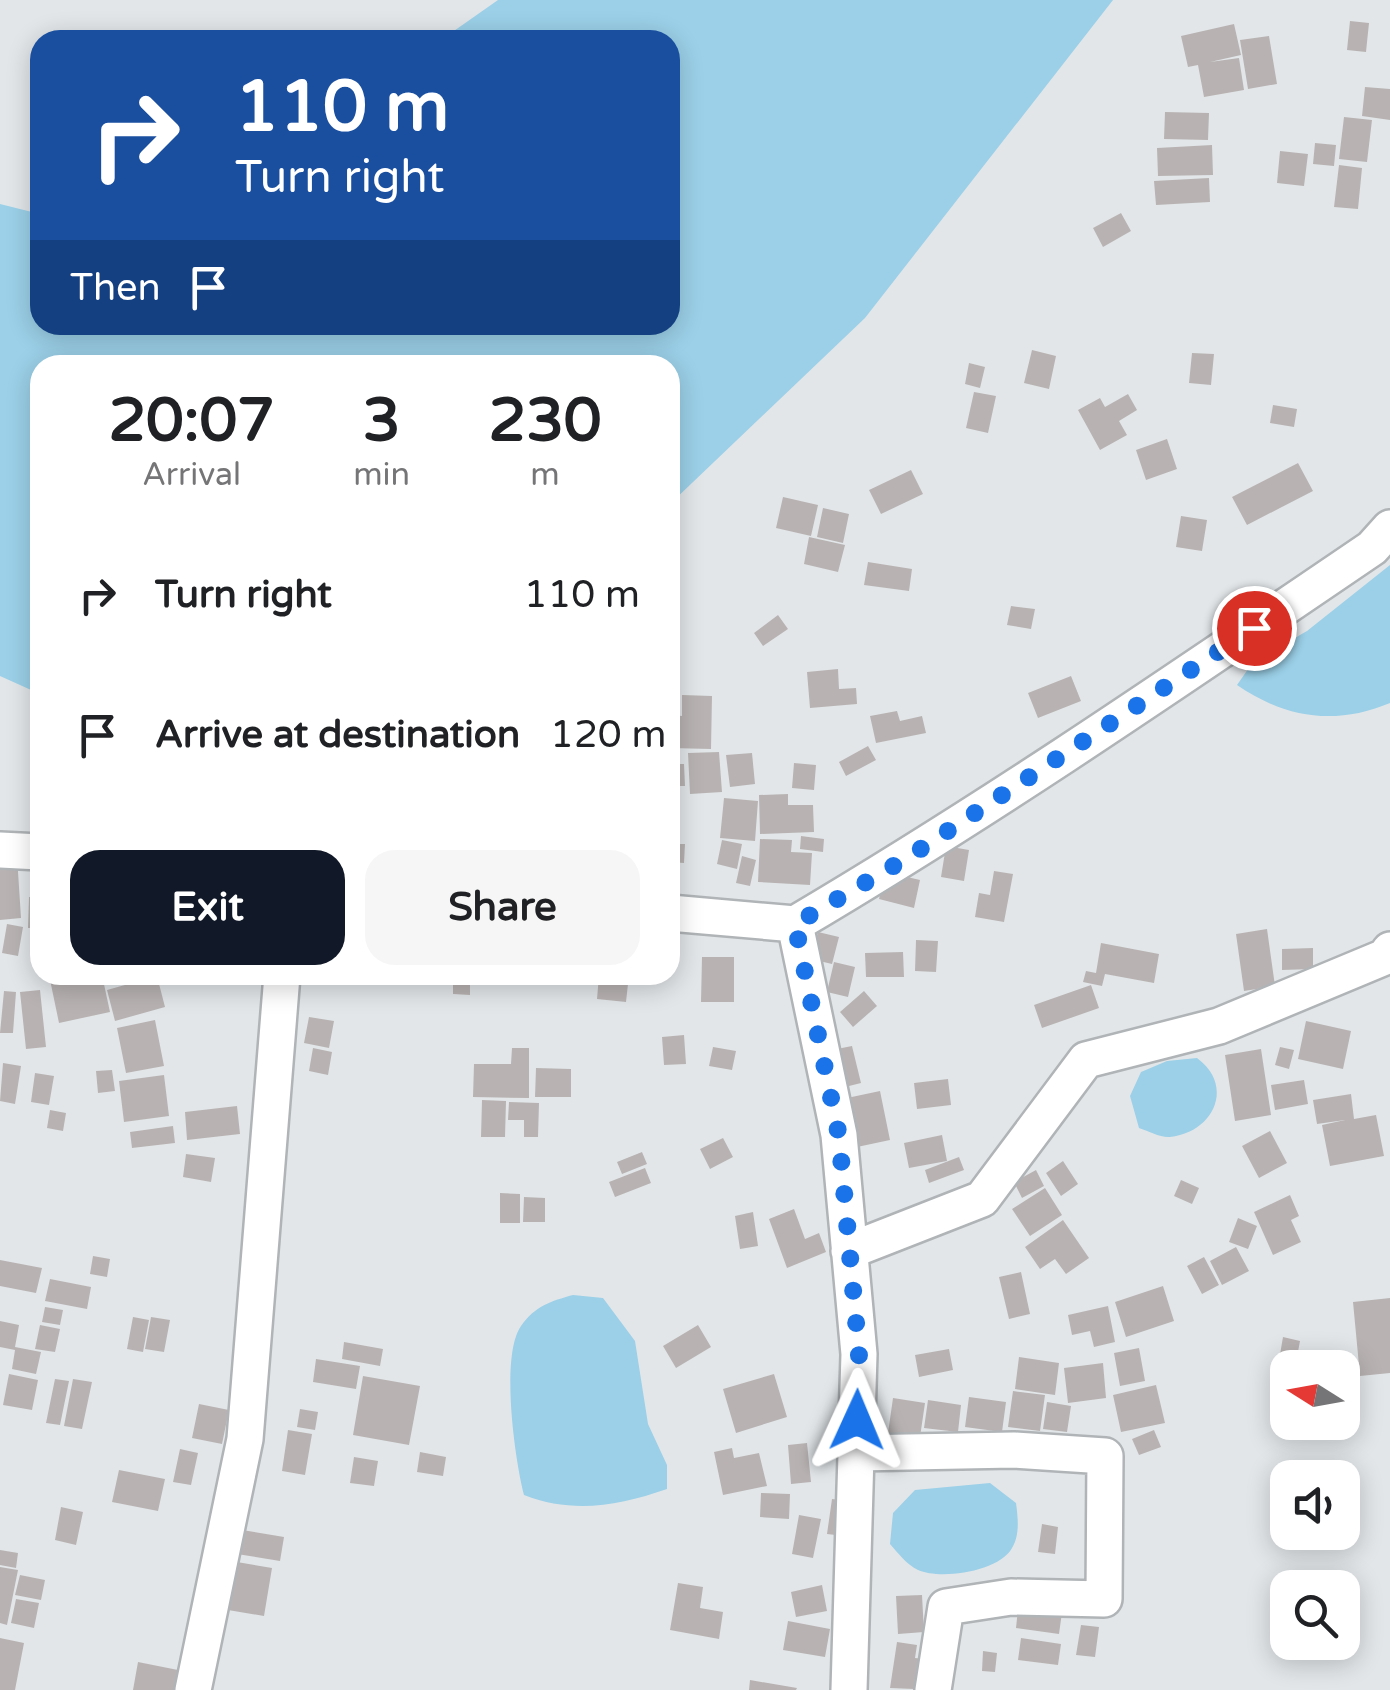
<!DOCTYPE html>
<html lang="en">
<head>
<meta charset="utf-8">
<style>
	body { margin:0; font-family:"Varela Round",sans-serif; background:#f6f6f6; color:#202124; height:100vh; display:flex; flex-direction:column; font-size:38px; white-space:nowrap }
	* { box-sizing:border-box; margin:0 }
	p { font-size:32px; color:#757577 }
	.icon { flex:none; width:55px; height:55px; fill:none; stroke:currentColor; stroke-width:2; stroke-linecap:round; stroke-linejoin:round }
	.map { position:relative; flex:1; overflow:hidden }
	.details { position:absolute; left:30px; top:355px; width:650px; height:630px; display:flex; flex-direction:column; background:#fff; border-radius:30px; box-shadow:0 5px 25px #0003 }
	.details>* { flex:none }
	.hud { position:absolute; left:30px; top:30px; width:650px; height:305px; border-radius:30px; box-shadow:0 5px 25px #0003; background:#1a4fa0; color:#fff; overflow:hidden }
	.needle { width:65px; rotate:281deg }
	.buttons { position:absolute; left:1270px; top:1350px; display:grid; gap:20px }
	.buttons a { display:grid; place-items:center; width:90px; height:90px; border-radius:20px; background:#fff; box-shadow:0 5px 25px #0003; font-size:50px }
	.pin { position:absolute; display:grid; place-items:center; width:85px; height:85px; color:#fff; margin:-42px; border:5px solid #fff; border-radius:50%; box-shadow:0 2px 10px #0007 }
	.me { position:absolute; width:110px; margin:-55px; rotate:1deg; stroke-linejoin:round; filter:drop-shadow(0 0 8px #0008) }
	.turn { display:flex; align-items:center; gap:35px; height:210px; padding:0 40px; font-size:45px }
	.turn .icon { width:130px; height:130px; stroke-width:2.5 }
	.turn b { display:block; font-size:70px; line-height:85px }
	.then { display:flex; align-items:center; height:95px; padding:0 40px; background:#0003; gap:20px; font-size:38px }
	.eta { display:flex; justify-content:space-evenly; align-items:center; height:170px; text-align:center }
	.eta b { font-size:60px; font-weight:700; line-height:70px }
	.button { display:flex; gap:20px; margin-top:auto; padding:20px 40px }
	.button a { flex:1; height:115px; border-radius:30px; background:#111827; color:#fff; font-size:40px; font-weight:700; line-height:115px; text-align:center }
	.button a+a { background:#f6f6f6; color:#202124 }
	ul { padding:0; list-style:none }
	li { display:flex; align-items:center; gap:30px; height:140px; padding:0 40px }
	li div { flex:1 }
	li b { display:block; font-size:38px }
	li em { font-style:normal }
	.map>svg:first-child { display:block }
	.water { fill:#9bd0e8 }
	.building { fill:#b8b3b2 }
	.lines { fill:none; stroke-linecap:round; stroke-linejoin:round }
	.street-casing { stroke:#b0b4b7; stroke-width:40 }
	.street { stroke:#fff; stroke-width:35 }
	.route { stroke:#1a73e8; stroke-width:18; stroke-dasharray:0 32.4 }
</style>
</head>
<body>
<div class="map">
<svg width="1390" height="1690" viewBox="0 0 1390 1690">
	<rect width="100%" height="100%" fill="#e2e6e9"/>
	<path class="water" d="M498,0h615l-248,318 -195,186v-139h-630v329l-40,-18v-472l40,10v111h630v-285h-229z
		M1390,565v138c-55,23 -105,15 -153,-18l16,-23 54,-31z
		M1197,1058c38,28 17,74 -27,79 -9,1 -22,-6 -31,-9l-9,-32 11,-24 26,-11z
		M573,1295l30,3 32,43 13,83 19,41v24c-49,17 -94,25 -143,6 -9,-35 -24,-139 -3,-169 14,-20 30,-25 52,-31z
		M990,1483l26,20c2,15 4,32 -4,45 -13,24 -72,32 -94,22 -11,-5 -20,-17 -28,-26l3,-31 22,-23z"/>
	<path class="building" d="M1350,21l19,2 -3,29 -19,-2z
		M1234,24l7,31 -31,7 29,-4 5,32 -40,7 -6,-32 -10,2 -7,-31z
		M1269,36l8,48 -29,5 -8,-49z
		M1365,87l25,2v31l-28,-4z
		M1165,112l44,1 -1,27 -44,-1z
		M1344,117l28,3 -5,42 -28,-3z
		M1315,143l21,2 -2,21 -21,-2z
		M1212,145l1,30 -55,1 -1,-28z
		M1280,151l28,3 -4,32 -27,-3z
		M1339,165l23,3 -4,41 -24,-2z
		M1209,178l1,24 -54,3 -2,-24z
		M1121,213l10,18 -28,16 -10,-19z
		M1032,350l24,6 -7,33 -25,-6z
		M1192,353l22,1 -3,31 -22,-2z
		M969,363l16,4 -5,21 -15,-4z
		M974,392l22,4 -8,37 -22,-5z
		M1128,394l9,16 -18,11 8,14 -27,15 -22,-40 22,-12 5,9z
		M1273,405l24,4 -3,18 -24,-4z
		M1167,439l10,30 -31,11 -10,-30z
		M1298,463l15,28 -66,34 -15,-28z
		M911,470l12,24 -42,20 -12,-24z
		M783,497l35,8 -7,31 -35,-8z
		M823,508l26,6 -6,29 -26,-6z
		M1181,516l26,4 -5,31 -26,-4z
		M809,537l36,8 -7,27 -34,-8z
		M868,562l44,7 -3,22 -45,-6z
		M1011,606l24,3 -4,20 -24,-4z
		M778,615l10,14 -25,17 -9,-13z
		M838,669l1,20 17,-1 1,16 -47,4 -3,-36z
		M1071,676l10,25 -43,17 -10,-25z
		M682,695l30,1 -1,53 -41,-1v-33l12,1z
		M897,711l3,10 22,-5 4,17 -50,10 -6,-27z
		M868,746l8,14 -30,16 -7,-14z
		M719,752l3,40 -32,2 -2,-41z
		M752,753l3,31 -25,3 -4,-32z
		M794,763l22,2 -2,25 -22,-2z
		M670,764h14l1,22h-14z
		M788,794v11h25l1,27 -54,2 -1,-39z
		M724,798l34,3 -3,40 -35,-3z
		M801,836l23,3 -1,13 -23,-3z
		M760,839l32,1 -1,12 21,1 -2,32 -52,-3z
		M722,840l20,4 -5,25 -20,-5z
		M670,844h15l-1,19 -14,-1z
		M946,846l23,4 -5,31 -23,-4z
		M17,856l4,62 -21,2v-63z
		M742,856l14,4 -6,26 -14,-3z
		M994,871l19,3 -9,48 -29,-5 4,-24 11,2z
		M886,872l34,8 -6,28 -35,-9z
		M29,897l11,1v30h-12z
		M7,924l16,3 -5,29 -16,-3z
		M1267,929l8,57 -31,5 -8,-57z
		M818,932l21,5 -7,27 -21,-5z
		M916,940l22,1 -2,31 -21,-1z
		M1101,943l58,11 -5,29 -49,-9 -3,12 -19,-4 3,-11 10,2z
		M1313,948v21l-31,1v-21z
		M903,952l1,25h-38l-1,-24z
		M702,957h32v45h-33z
		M834,962l21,5 -7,30 -21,-5z
		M49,975h53l8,37 -51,11z
		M517,975h29v9h-29z
		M599,975h30l-3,27 -29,-3z
		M157,976l8,31 -50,14 -8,-31z
		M453,978h17v17l-17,-1z
		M1091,985l8,23 -57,20 -8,-23z
		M40,990l6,57 -20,2 -6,-57z
		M4,991l12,1 -3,41h-13z
		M864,991l13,15 -24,21 -13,-15z
		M309,1017l25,4 -5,27 -25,-5z
		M155,1020l9,46 -38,7 -9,-45z
		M1306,1021l45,10 -8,38 -45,-10z
		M684,1035l2,29 -22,1 -2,-28z
		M852,1046l9,37 -20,5 -9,-38z
		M713,1047l23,4 -4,19 -23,-4z
		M1280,1047l14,3 -5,19 -14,-4z
		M313,1048l19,4 -4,23 -19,-4z
		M512,1048h17v50l-56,-1 1,-33h37z
		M1261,1049l10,66 -36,6 -10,-66z
		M3,1063l18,3 -6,38 -15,-3z
		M536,1068l35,1v28h-36z
		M112,1070l3,21 -17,2 -2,-22z
		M35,1073l19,3 -5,29 -18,-3z
		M164,1075l5,41 -45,6 -5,-41z
		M948,1079l3,26 -34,4 -3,-26z
		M1304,1080l4,24 -33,6 -4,-25z
		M880,1091l10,49 -33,7 -10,-49z
		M1351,1094l3,25 22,-4 8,41 -54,10 -8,-41 23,-5 -28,4 -4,-24z
		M482,1100l24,1 -1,36h-24z
		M509,1102l30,1 -1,34h-14v-17h-16z
		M237,1106l3,28 -53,6 -2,-28z
		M50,1110l16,3 -3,18 -16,-3z
		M173,1126l2,17 -43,5 -2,-16z
		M1270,1131l17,32 -28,15 -17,-32z
		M942,1135l5,26 -38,7 -5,-25z
		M723,1138l10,19 -23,12 -10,-20z
		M642,1152l5,12 -25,10 -5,-12z
		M186,1154l29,4 -4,24 -28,-5z
		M959,1157l5,13 -35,13 -4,-13z
		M1063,1161l15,23 -17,12 -15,-23z
		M645,1168l6,15 -36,14 -6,-15z
		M1036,1170l8,16 -22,12 -8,-16z
		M1181,1180l18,8 -7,16 -18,-8z
		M1045,1188l17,27 -32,21 -18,-27z
		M500,1193l20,1v29h-20z
		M1290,1195l9,21 -8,4 10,22 -28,13 -19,-43z
		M524,1197l21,1v24h-22z
		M794,1209l11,30 14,-6 7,19 -39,16 -18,-49z
		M753,1212l5,34 -18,3 -5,-33z
		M1238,1218l19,8 -9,23 -19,-7z
		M1063,1220l26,38 -23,16 -11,-15 -15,10 -15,-22z
		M1236,1247l13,24 -27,14 -12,-24z
		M93,1256l17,3 -3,18 -17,-3z
		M1204,1257l15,28 -17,9 -15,-28z
		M0,1260l42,8 -6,25 -36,-7z
		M1021,1272l9,42 -21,5 -10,-42z
		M50,1279l41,8 -4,22 -42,-8z
		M1163,1286l11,35 -48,16 -11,-35z
		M1390,1298v75l-30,3 -7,-74z
		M1108,1306l7,36 -21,5 -4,-16 -18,4 -4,-20z
		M45,1307l18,3 -3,15 -18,-3z
		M133,1317l16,3 -6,32 -16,-3z
		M151,1317l19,3 -6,32 -19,-3z
		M0,1321l19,4 -4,22 26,5 -5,22 -24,-5 3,-19 -15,-3z
		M40,1325l20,4 -5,23 -20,-3z
		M698,1325l13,22 -35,21 -13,-22z
		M1283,1337l17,4 -5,27h-7v6l-11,-2z
		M344,1342l39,7 -3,17 -38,-7z
		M1139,1348l6,33 -25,5 -6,-33z
		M949,1349l4,21 -34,7 -4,-22z
		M1019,1357l40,6 -4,32 -40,-6z
		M316,1359l44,7 -4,23 -43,-7z
		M1103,1363l3,35 -38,5 -4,-35z
		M9,1374l29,6 -6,30 -29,-5z
		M774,1374l13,43 -51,16 -13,-44z
		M363,1376l57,10 -11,59 -56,-10z
		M55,1379l14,2 -9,44 -14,-2z
		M73,1379l19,3 -10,47 -18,-3z
		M1156,1385l9,38 -44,9 -8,-37z
		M1013,1391l32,4 -5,36 -32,-4z
		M969,1397l37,5 -4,30 -37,-5z
		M893,1398l32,5 -5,34 -32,-4z
		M928,1400l33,5 -3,27 -34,-4z
		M1047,1402l24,4 -4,26 -24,-3z
		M199,1404l30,6 -7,34 -30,-6z
		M300,1409l18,3 -3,18 -18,-3z
		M288,1430l24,4 -7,41 -23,-4z
		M1154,1430l7,17 -22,8 -7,-16z
		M807,1443l4,39 -20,2 -3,-39z
		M732,1448l2,10 25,-5 8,33 -44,9 -9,-43z
		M180,1449l18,4 -7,32 -18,-3z
		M420,1452l26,5 -3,19 -26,-4z
		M354,1457l24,4 -4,25 -24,-3z
		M119,1470l46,9 -7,32 -46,-9z
		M761,1493l29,1 -1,25 -29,-2z
		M832,1499l17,2 -5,35 -17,-2z
		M61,1507l22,5 -7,33 -21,-5z
		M799,1515l22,4 -8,39 -21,-4z
		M1042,1524l16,3 -3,27 -17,-2z
		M242,1530l42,7 -4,24 -43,-7z
		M0,1550l18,3 -2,15 -16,-3z
		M237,1562l35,6 -8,48 -36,-6z
		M0,1567l18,3 -11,55 -7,-2z
		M20,1575l25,5 -4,20 -26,-5z
		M678,1583l25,4 -3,21 23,4 -4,27 -49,-9z
		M822,1585l5,26 -31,6 -5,-25z
		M922,1595l2,37 -26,2 -2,-38z
		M16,1599l23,4 -5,25 -23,-5z
		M1019,1599l44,6 -4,29 -43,-6z
		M788,1621l42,8 -5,28 -42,-7z
		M1081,1625l18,2 -4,30 -19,-2z
		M0,1638l24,5 -9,47h-15z
		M1021,1638l40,6 -3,21 -40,-5z
		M897,1642l20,3 -2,13 27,3 -4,29 -48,-2z
		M983,1651l14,2 -2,19 -13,-1z
		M138,1662l40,8 -4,20h-41z
		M750,1680l47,8 -1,2h-47z"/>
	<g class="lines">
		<defs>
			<path id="street" d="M0,850l40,2
				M670,913l125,11
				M795,924l44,211 20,219 -10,336
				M795,924c198,-117 387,-247 577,-376l18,-20
				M849,1251l133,-52 104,-139 133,-34 166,-69 5,-7
				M856,1453l158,-3 91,6 -1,143 -93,-2 -65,10 -13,83
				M193,1690l52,-251 37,-464"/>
		</defs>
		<use href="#street" class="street-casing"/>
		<use href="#street" class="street"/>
	</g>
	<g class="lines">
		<path class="route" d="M857,1420l2,-66 -20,-218 -44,-212 112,-66 347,-230"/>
	</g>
</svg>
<div class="buttons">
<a><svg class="needle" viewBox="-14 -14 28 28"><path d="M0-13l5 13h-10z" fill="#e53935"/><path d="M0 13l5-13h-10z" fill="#757577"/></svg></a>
<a><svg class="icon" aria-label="sound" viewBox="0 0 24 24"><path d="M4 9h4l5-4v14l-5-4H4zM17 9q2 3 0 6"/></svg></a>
<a><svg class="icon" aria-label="search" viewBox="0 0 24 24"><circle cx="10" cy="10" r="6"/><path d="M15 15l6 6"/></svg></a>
</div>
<div class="pin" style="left:1254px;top:628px;background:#d93025"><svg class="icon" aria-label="arrive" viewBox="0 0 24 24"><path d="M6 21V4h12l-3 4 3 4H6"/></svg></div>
<svg class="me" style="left:857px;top:1420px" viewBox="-20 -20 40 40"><path d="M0-17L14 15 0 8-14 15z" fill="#1a73e8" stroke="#fff" stroke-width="4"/></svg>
<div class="hud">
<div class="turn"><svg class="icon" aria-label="right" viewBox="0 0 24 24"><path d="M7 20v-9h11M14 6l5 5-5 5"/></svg><div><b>110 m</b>Turn right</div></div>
<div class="then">Then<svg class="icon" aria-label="arrive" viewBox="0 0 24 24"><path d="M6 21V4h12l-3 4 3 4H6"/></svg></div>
</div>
<section class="details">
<div class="eta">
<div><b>20:07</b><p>Arrival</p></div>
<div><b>3</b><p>min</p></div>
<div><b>230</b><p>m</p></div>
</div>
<ul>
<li><svg class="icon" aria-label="right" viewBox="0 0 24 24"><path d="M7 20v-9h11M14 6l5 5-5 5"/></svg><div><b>Turn right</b></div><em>110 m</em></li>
<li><svg class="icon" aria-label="arrive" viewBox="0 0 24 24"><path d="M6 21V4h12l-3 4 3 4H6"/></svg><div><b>Arrive at destination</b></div><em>120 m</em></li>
</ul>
<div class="button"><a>Exit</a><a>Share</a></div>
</section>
</div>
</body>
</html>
